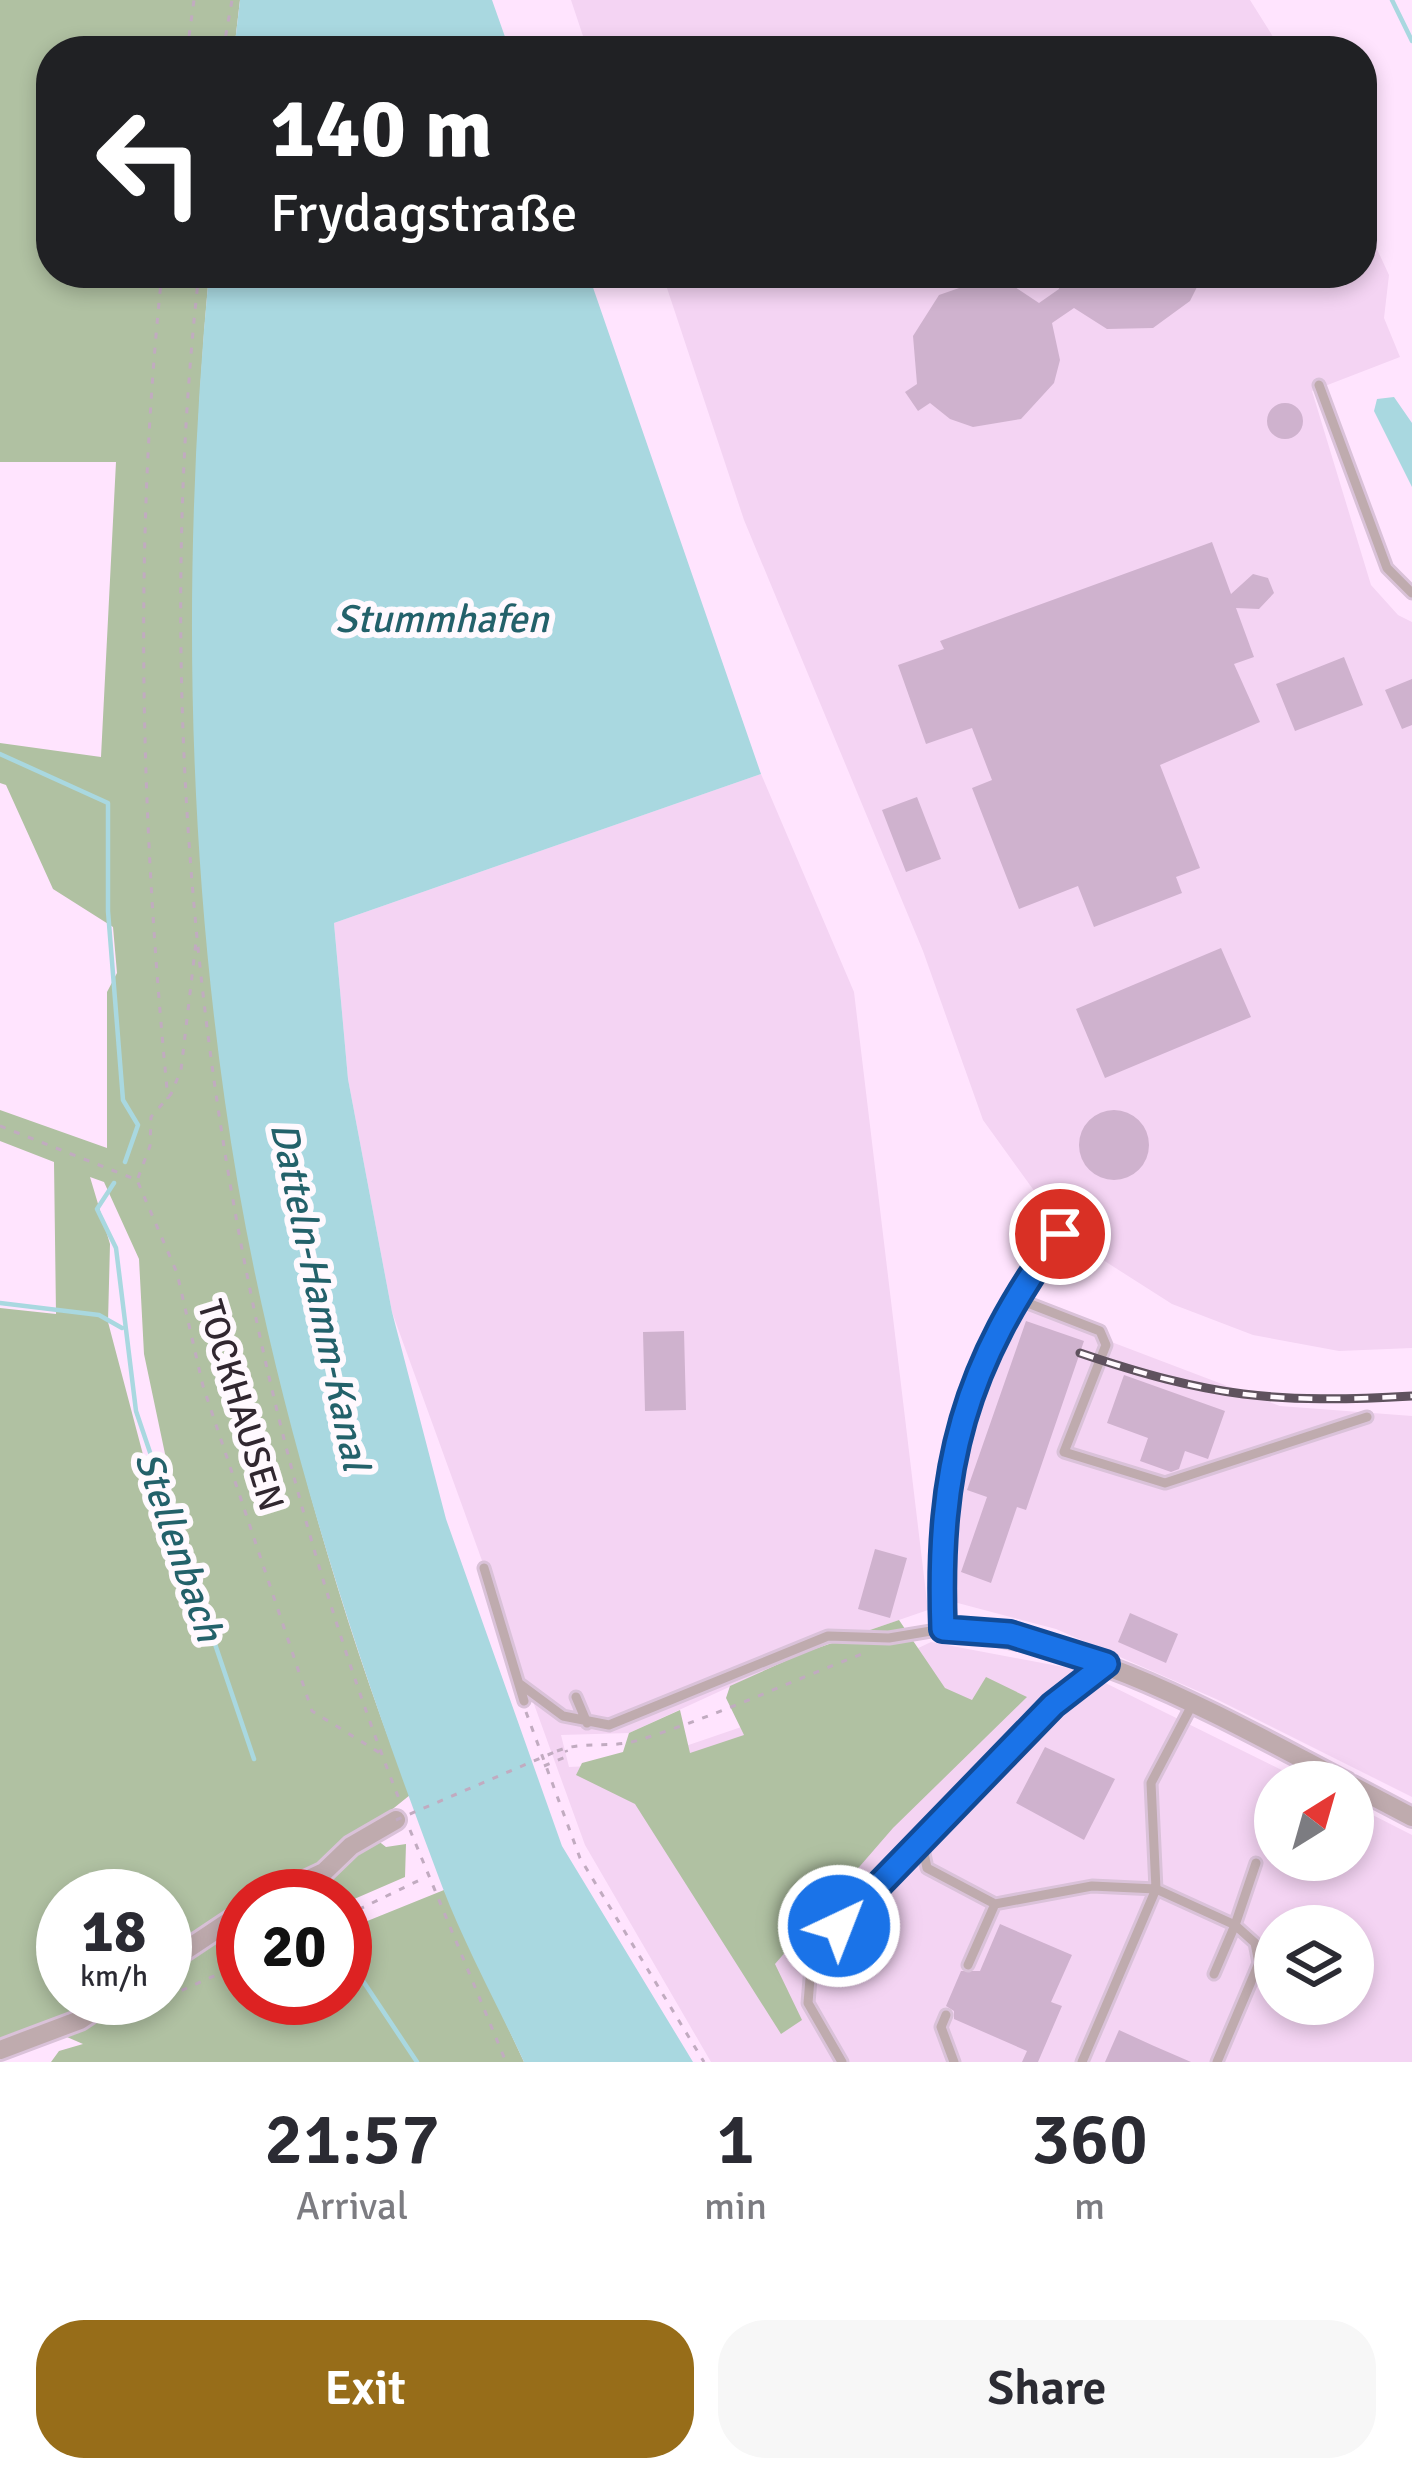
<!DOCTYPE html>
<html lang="en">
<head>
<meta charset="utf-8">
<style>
	body { margin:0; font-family:Signika,sans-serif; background:#f7f7f7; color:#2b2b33; height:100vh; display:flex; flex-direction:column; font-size:45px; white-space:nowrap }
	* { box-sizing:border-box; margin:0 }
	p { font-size:39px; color:#7c7c81 }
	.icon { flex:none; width:66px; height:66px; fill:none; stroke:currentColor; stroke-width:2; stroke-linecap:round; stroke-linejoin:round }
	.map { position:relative; height:2062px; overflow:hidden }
	.drawer { display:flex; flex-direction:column; background:#fff; flex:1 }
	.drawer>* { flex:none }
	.guide { position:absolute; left:36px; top:36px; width:1341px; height:252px; border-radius:48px; box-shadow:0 6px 18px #0003; background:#202124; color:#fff; overflow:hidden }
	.needle { width:78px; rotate:37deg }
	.fabs { position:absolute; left:1254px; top:1761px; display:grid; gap:24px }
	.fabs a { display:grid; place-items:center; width:120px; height:120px; border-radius:50%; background:#fff; box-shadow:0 6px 18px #0003; font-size:60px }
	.speed { position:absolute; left:36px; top:1869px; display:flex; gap:24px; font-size:60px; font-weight:700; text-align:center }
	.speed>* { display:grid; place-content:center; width:156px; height:156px; border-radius:50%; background:#fff; box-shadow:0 6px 18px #0003; line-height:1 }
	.speed small { font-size:30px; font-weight:400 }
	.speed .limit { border:18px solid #d22; background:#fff; color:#111 }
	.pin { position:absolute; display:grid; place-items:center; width:102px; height:102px; color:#fff; margin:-51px; border:6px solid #fff; border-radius:50%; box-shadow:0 3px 12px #0007 }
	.me { position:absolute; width:132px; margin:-66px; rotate:43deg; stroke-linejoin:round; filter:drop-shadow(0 0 9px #0008) }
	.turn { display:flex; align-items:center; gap:42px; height:252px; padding:0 36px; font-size:54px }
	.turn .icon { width:156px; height:156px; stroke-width:2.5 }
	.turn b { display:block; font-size:84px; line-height:102px }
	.eta { display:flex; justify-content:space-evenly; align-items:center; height:204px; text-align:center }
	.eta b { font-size:72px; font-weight:600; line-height:84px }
	.primary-button { display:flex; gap:24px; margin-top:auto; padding:24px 36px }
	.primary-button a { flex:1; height:138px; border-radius:48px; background:#976d19; color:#fff; font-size:48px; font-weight:600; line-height:138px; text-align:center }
	.primary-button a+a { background:#f7f7f7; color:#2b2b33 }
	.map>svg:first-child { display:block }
	.built { fill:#f4d4f3; fill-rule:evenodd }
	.green { fill:#b0c1a2; fill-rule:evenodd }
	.water { fill:#a9d8e0 }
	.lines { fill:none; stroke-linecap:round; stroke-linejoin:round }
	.stream { stroke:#a9d8e0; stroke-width:4.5 }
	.building { fill:#cfb2ce }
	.lane-casing { stroke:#dac2d9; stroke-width:15 }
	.street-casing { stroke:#dac2d9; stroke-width:24 }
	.path { stroke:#c1abc0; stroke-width:3; stroke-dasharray:6 9; stroke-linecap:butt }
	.lane { stroke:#bfabae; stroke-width:9 }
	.street { stroke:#bfabae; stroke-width:18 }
	.rail-casing { stroke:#5f525e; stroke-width:9 }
	.rail { stroke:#fff9fe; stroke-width:4.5; stroke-dasharray:14; stroke-linecap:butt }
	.path-bridge { stroke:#c1abc0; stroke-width:3; stroke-dasharray:6 9; stroke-linecap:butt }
	.route-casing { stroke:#114b97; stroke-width:30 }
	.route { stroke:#1a73e8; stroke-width:21 }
	.labels { text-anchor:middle; stroke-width:12; stroke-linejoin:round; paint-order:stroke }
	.street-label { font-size:36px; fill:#312730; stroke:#fff9fe }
	.water-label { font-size:39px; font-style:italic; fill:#23616a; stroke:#fff9fe }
</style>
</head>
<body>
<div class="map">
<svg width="1412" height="2062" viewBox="0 0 1412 2062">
	<rect width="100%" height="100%" fill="#ffe4fe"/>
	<path class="built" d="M571,0h679l32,51h-694z
		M1362,217l27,58 -5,43 16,39 -88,34 59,194 27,30 14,7v726l-73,3 -86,-16 -81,-31 -69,-44 -55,-50 -65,-90 -60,-169 -179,-431 -82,-247h700z
		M761,774l93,218 74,618 -125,43 -174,80 -68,2 8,32 64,-3 146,-50 152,-72 148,28 227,112h-31v78h78v-55l59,30v227h-701l-126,-217 -193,-533 -44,-233 -14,-156zM1275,1926h78v78h-78z
		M1022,1308l258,98 132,10v381l-196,-98 -160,-70 -102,-27 -1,-131z"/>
	<path class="green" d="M0,0h240l-6,51h-183v222h158c-47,516 12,1037 201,1522l-31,25 -2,20 9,7 20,-3 -1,33 -60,26v-7h-102v102h102v-68l99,-40 80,172h-473l8,-11 24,-7 -23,-10 -60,14v-740l56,6 -2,-152 -54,-21v-31l107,38v-156l10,-19 -4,-46 -60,-38 -47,-104 -6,-2v-40l101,14 15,-295h-116zM90,1177l14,5 35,77 5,95 28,133 -12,32 -52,-197 2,-78zM63,1896h102v102h-102z
		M899,1620l46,68 27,12 14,-23 41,20 -134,131 -118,136 27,56 -21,14 -146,-230 -59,-29 6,-12 41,-11 6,-19 51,-23 10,43 54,-18 -18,-37 4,-12 73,-33z"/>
	<path class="water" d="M240,0h252l18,51h-276z
		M209,273h379l173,501 -427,149 14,156 44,233 54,207 116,327 131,216h-169c-27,-58 -59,-116 -82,-176 -86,-227 -162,-460 -204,-701 -51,-300 -58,-609 -29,-912z
		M1394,397l18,26v64l-38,-76 3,-12z"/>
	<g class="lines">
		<path class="stream" d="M1392,0l20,41
			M0,754l108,49v108l15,189 15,25 -13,37
			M114,1183l-17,26 19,39 20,163 118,348
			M0,1303l99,12 23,13
			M345,1954l72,108"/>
	</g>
	<path class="building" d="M1056,273h148l-14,28 -37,27 -46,1 -33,-21 -22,15 8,37 -6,23 -33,36 -48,8 -23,-8 -20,-16 -12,8 -13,-19 12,-8 -4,-48 26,-41 46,-16 24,4 30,20 20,-14z
		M1267 421a18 18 0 1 1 36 0a18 18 0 1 1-36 0Z
		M1212,542l19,52 22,-20 15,4 6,15 -15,16 -23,-1 18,49 -20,7 26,58 -100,43 40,103 -24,9 6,16 -88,34 -16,-41 -59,23 -47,-121 20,-8 -20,-52 -46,16 -28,-79 46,-16 -4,-8z
		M1344,657l19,48 -68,26 -19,-47z
		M1412,679v46l-10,4 -17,-39z
		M917,797l24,62 -35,13 -24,-62z
		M1221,948l30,69 -146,61 -29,-69z
		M1079 1145a35 35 0 1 1 70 0a35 35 0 1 1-70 0Z
		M1026,1321l58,20 -58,169 -9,-3 -26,76 -30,-11 26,-75 -20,-7z
		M684,1331l2,79 -41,1 -2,-79z
		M1124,1375l101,36 -17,48 -23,-8 -6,18 -8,3 -31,-11 8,-23 -41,-15z
		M875,1549l32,9 -17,60 -32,-9z
		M1130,1613l48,21 -12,29 -48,-21z
		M1045,1747l70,32 -31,61 -68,-37z
		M1000,1924l72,31 -21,47 11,4 -24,56h-16l5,-11 -73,-32v-8l-8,-5 15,-35h19z
		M1119,2030l35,16 37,16h-86z"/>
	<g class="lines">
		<defs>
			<path id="lane" d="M1319,385l68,183 25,25
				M1020,1300l80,31 6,14 -42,107 101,31 202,-66
				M484,1568l40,133
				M520,1684l43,32 46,9 219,-89 61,2 54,-9
				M576,1697l11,26
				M1192,1705l-41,78 5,106 79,36 -21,49
				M995,1904l97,-18 64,3 -74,173
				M968,1965l27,-61 -68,-36 -6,-29 132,-134 49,-38
				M946,2015l-5,12 13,35
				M842,2062l-34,-59 4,-48 109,-116
				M1217,2062l42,-99 -4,-20 -20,-18 21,-62"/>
			<path id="street" d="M1069,1222c-101,138 -132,236 -126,407 146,10 274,86 403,153
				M1353,1786l59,31
				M273,1896l51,-24 27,-26 45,-26
				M165,1964l78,-52
				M0,2050l80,-30 33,-22"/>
		</defs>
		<use href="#lane" class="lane-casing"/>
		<use href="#street" class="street-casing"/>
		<path class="path" d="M187,51l7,-51
			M223,51l9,-51
			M162,273c-29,273 -21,552 6,826
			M199,273c-56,497 18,1066 202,1531
			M0,1126l137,54 40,93 26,113 109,325 68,42
			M138,1178l12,-32 1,-29 20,-23 10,-24 15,-128
			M526,1712l54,146 124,204
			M557,1751c28,-11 54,-2 82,-11 78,-24 152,-59 228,-88
			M544,1766l24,-10 -2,-6
			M410,1830l96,232
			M345,1916l81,-39
			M113,2021l130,-58"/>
		<use href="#lane" class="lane"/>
		<use href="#street" class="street"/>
		<defs>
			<path id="rail" d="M1080,1353c130,44 195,51 332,43"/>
		</defs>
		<use href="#rail" class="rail-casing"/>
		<use href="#rail" class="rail"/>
		<path class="path-bridge" d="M396,1820l161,-69"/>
	</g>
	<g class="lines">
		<defs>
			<path id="route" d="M839,1926l214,-221 53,-41 -96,-30 -67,-5c-6,-162 21,-264 117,-395"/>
		</defs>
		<use href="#route" class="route-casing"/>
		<use href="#route" class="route"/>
	</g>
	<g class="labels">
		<g class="street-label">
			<text transform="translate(242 1405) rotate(73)" y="13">TOCKHAUSEN</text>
		</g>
		<g class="water-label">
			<text x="442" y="632">Stummhafen</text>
			<text transform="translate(321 1296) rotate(78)" y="14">Datteln-Hamm-Kanal</text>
			<text transform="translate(180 1546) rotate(71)" y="14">Stellenbach</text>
		</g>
	</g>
</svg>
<div class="fabs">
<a><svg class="needle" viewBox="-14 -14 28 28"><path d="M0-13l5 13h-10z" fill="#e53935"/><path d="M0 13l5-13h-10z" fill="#7c7c81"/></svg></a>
<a><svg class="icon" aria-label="layers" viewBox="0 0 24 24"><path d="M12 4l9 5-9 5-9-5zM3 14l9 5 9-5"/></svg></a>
</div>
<div class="speed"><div>18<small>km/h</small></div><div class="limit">20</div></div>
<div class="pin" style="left:1060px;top:1234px;background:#d93025"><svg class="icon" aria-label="arrive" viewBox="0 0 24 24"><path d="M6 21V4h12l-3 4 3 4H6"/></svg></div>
<svg class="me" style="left:839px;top:1926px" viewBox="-20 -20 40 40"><circle r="17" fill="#1a73e8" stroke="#fff" stroke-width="3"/><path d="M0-11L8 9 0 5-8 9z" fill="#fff"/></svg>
<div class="guide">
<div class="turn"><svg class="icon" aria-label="left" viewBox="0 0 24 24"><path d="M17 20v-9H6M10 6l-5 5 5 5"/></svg><div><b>140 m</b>Frydagstraße</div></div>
</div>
</div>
<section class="drawer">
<div class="eta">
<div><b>21:57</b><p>Arrival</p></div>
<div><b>1</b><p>min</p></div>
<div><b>360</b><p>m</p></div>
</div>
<div class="primary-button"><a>Exit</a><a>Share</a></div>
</section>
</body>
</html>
